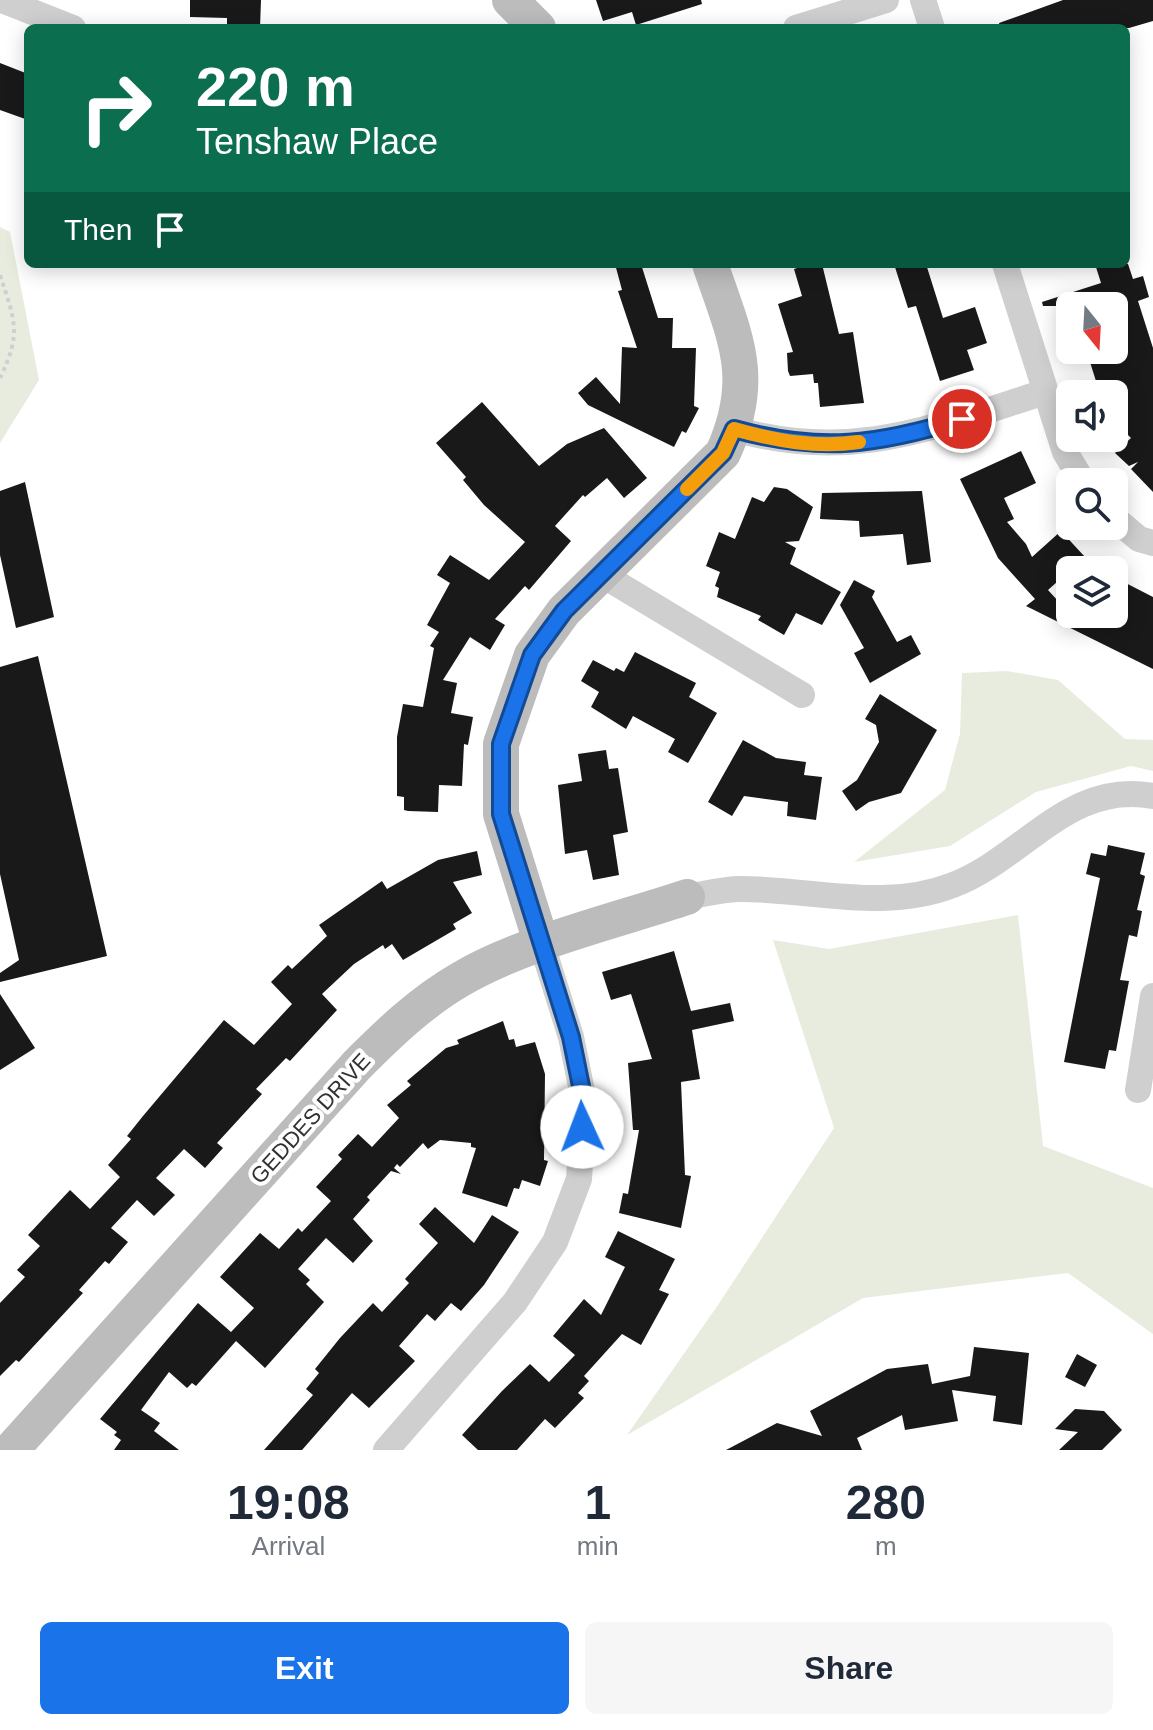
<!DOCTYPE html>
<html lang="en">
<head>
<meta charset="utf-8">
<style>
	body { margin:0; font-family:Helvetica,sans-serif; background:#f6f6f7; color:#1f2937; height:100vh; display:flex; flex-direction:column; font-size:30px; white-space:nowrap }
	* { box-sizing:border-box; margin:0 }
	p { font-size:26px; color:#747a83 }
	.icon { flex:none; width:44px; height:44px; fill:none; stroke:currentColor; stroke-width:2; stroke-linecap:round; stroke-linejoin:round }
	.map { position:relative; height:1450px; overflow:hidden }
	.drawer { display:flex; flex-direction:column; background:#fff; flex:1 }
	.drawer>* { flex:none }
	.hud { position:absolute; left:24px; top:24px; width:1106px; height:244px; border-radius:12px; box-shadow:0 4px 20px #0003; background:#0b6e4f; color:#fff; overflow:hidden }
	.needle { width:52px; rotate:162deg }
	.fabs { position:absolute; left:1056px; top:292px; display:grid; gap:16px }
	.fabs a { display:grid; place-items:center; width:72px; height:72px; border-radius:12px; background:#fff; box-shadow:0 4px 20px #0003; font-size:40px }
	.pin { position:absolute; display:grid; place-items:center; width:68px; height:68px; color:#fff; margin:-34px; border:4px solid #fff; border-radius:50%; box-shadow:0 2px 8px #0007 }
	.me { position:absolute; width:88px; margin:-44px; rotate:358deg; stroke-linejoin:round; filter:drop-shadow(0 0 6px #0008) }
	.turn { display:flex; align-items:center; gap:28px; height:168px; padding:0 40px; font-size:36px }
	.turn .icon { width:104px; height:104px; stroke-width:2.5 }
	.turn b { display:block; font-size:56px; line-height:68px }
	.then { display:flex; align-items:center; height:76px; padding:0 40px; background:#0003; gap:16px; font-size:30px }
	.eta { display:flex; justify-content:space-evenly; align-items:center; height:136px; text-align:center }
	.eta b { font-size:48px; font-weight:700; line-height:56px }
	.primary-button { display:flex; gap:16px; margin-top:auto; padding:16px 40px }
	.primary-button a { flex:1; height:92px; border-radius:12px; background:#1a73e8; color:#fff; font-size:32px; font-weight:700; line-height:92px; text-align:center }
	.primary-button a+a { background:#f6f6f7; color:#1f2937 }
	.map>svg:first-child { display:block }
	.green { fill:#e7ecde }
	.building { fill:#191919 }
	.lines { fill:none; stroke-linecap:round; stroke-linejoin:round }
	.path { stroke:#cfcfcf; stroke-width:4; stroke-dasharray:4 4; stroke-linecap:butt }
	.street { stroke:#cfcfcf; stroke-width:26 }
	.secondary { stroke:#bcbcbc; stroke-width:36 }
	.route-casing { stroke:#114b97; stroke-width:20 }
	.route { stroke:#1a73e8; stroke-width:14 }
	.slow { stroke:#f59e0b; stroke-width:14 }
	.labels { text-anchor:middle; stroke-width:8; stroke-linejoin:round; paint-order:stroke }
	.street-label { font-size:22px; fill:#323232; stroke:#fff }
</style>
</head>
<body>
<div class="map">
<svg width="1153" height="1450" viewBox="0 0 1153 1450">
	<rect width="100%" height="100%" fill="#fff"/>
	<path class="green" d="M0,227l10,5 29,148 -39,63z
		M1007,671l51,9 67,59 28,1v31l-22,-5 -95,26 -86,54 -96,16 91,-72 15,-56 2,-61z
		M1018,915l25,231 110,42v146l-85,-61 -205,25 -236,137 91,-130 116,-177 -61,-188 56,9z"/>
	<path class="building" d="M190,0h71l-1,28h-33v-10l-37,-1z
		M596,0h105l1,4 -66,21 -4,-13 -29,9z
		M1063,0h90v21l-24,7h-129l-1,-5z
		M0,63l28,11v46l-28,-10z
		M615,264h26l17,54h15l-1,30h24l-2,58 5,2 -13,25 -4,-2 -8,16 -86,-42 -10,-12 18,-16 24,27 2,-57 15,1 -19,-57 4,-1z
		M810,264h12l17,70 14,-2 11,71 -44,4 -2,-24h-4l-1,-9 -23,2 -2,-5 -1,-18 6,-1 -15,-48 24,-8 -8,-27z
		M894,264h32l17,54 32,-11 12,36 -20,7 7,20 -34,11 -24,-75 -8,2z
		M1095,264h33l5,15 10,-3 6,21 -11,4 15,47v144l-22,-23 7,-7 -9,4 -14,-13 16,-15 -17,-17v-27h-14l-10,-32 33,-10 -9,-28v-18h-71l-1,-4 59,-19z
		M482,402l57,64 28,-22 37,-16 43,50 -23,20 -17,-20 -22,19 -2,-2 -28,31 16,15 -42,49 -4,-4 -30,33 10,6 -15,25 -20,-13 -27,43 14,3 -6,30 22,4 -5,28 -4,-1 -2,42 -23,-1 -1,27 -30,-1 -4,-1v-13l-7,-1v-59l6,-33 20,3 11,-59 -4,-2 9,-14 -12,-7 23,-42 -13,-8 13,-20 39,25 36,-38 -41,-37 -21,-25 3,-3 -30,-34z
		M1021,451l15,32 -32,15 10,21 -7,3 19,22 6,13 29,-26 24,26 -37,33 22,24h44v-37l39,20v72l-127,-63 9,-7 -37,-41 -38,-79z
		M25,482l29,135 -38,11 -16,-73v-64z
		M774,487l13,2 26,18 -14,34 -14,1 11,6 -6,16 51,28 -19,33 -26,-12 -12,22 -26,-15 3,-4 -44,-19 2,-9 -4,-2 5,-14 -14,-6 13,-34 16,7 17,-42 12,5z
		M922,491l9,71 -24,3 -4,-31 -43,3 -1,-16 -39,-2 2,-26z
		M854,580l21,11 -3,6 25,45 14,-7 10,19 -51,29 -16,-30 10,-5 -24,-43z
		M635,652l61,31 -7,14 28,16 -29,50 -20,-11 7,-13 -42,-23 -7,13 -35,-22 8,-15 -18,-11 12,-21 21,11 2,-3 8,4z
		M38,656l69,300 -107,26v-9l19,-13 -19,-86v-207z
		M880,694l57,36 -36,63 -32,9 -13,9 -14,-20 15,-11 22,-38 -3,-17 -11,-6z
		M743,740l33,18 30,4 -2,13 18,2 -6,43 -29,-4 1,-14 -44,-6 -12,20 -24,-14z
		M606,750l3,19 9,-1 10,64 -15,3 6,40 -26,5 -6,-30 -22,4 -7,-69 24,-4 -4,-27z
		M1108,845l37,8 -5,21 5,2 -8,34 5,1 -5,26 -8,-2 -9,45 9,1 -13,70 -7,-1 -4,19 -41,-7 36,-184 -14,-4 5,-21 15,3z
		M477,851l5,24 -29,7 19,31 -19,11 3,5 -53,31 -11,-16 -7,5 -2,-4 -29,19 -32,30 15,16 -47,51 -4,-3 -30,31 6,5 -45,49 6,5 -18,20 -21,-19 -28,29 19,17 -21,21 -17,-16 -26,28 17,14 -19,22 -4,-3 -26,29 4,3 -64,69 -3,-2 -16,16v-73l25,-26 -8,-7 23,-24 -12,-11 42,-45 20,19 30,-32 -12,-12 23,-26 -4,-3 16,-20 81,-96 30,25 38,-41 -21,-22 17,-17 4,4 35,-33 -8,-11 63,-44 5,8 51,-29z
		M674,951l17,60 39,-8 4,18 -42,9 8,49 -19,3 4,93 6,1 -10,52 -62,-15 4,-20 5,1 11,-64h-6l-5,-67 24,-4 -21,-65 -20,6 -9,-28z
		M0,994l35,54 -35,22z
		M503,1021l6,19 5,-1 2,8 19,-5 10,32 -1,86 4,1 -8,25 -18,-6 -3,9 -5,-1 -7,19 -45,-14 14,-45 -5,-1v-4l-31,-3 -12,9 -5,-6 -23,24 -3,-3 -3,4 7,6 -10,-3 -24,26 3,3 -17,19 20,22 -20,22 -27,-25 -28,31 12,11 -4,4 18,18 -59,66 -29,-27 -40,45 -4,-3 -5,5 -18,-16 -28,38 19,13 -6,8 25,19h-65l7,-10 -7,-5 3,-3 -17,-13 98,-116 33,29 23,-24 -34,-31 40,-44 19,16 19,-21 4,4 29,-31 -15,-14 26,-28 -4,-4 20,-21 14,13 27,-29 -12,-13 24,-20 -4,-4 39,-33 13,-4 -2,-4z
		M435,1207l39,36 18,-28 27,17 -35,53 -23,26 -10,-8 -16,18 -8,-7 -28,32 16,15 -46,47 -17,-15 -50,57h-38l49,-55 -7,-6 13,-16 -4,-4 25,-31 33,-35 9,9 27,-29 -4,-4 33,-36 -19,-19z
		M618,1231l57,28 -16,31 10,4 -28,51 -19,-11 -38,42 5,5 -11,12 6,5 -29,30 -10,-9 -28,31h-39l-16,-15 40,-44 28,-27 19,18 26,-27 -22,-19 31,-37 17,16 24,-48 -20,-10z
		M974,1347l55,6 -7,72 -29,-4 3,-25 -44,-6 6,31 -53,9 -3,-15 -45,23 5,12h-136l51,-27 45,13 -12,-25 77,-42 41,-5 4,20 38,-8z
		M1077,1354l20,11 -12,22 -20,-10z
		M1075,1409l29,2 18,19 -20,20h-43l19,-18 -23,-3z"/>
	<g class="lines">
		<path class="path" d="M0,275c15,46 22,58 0,103"/>
		<path class="street" d="M2,0l71,28
			M923,0l9,28
			M796,28l90,-28
			M1005,264l60,188 18,30
			M734,429c118,34 200,-2 311,-37
			M1114,518l25,21 14,4
			M601,574l201,121
			M687,897c17,-3 37,-8 54,-8 72,0 143,23 212,-4 71,-27 116,-105 200,-89
			M1138,1090l15,-94
			M386,1450l129,-148 40,-60 24,-63 5,-78 -13,-64 -29,-92"/>
		<path class="secondary" d="M510,0l28,28
			M542,945l-41,-131v-70l31,-89 32,-44 159,-158c34,-76 12,-115 -13,-189
			M11,1450l346,-385c32,-32 64,-63 104,-86 61,-36 157,-59 226,-82"/>
	</g>
	<g class="lines">
		<defs>
			<path id="route" d="M582,1127l2,-26 -13,-64 -70,-223v-70l31,-89 32,-44 159,-158 11,-24c86,24 144,16 228,-10"/>
		</defs>
		<use href="#route" class="route-casing"/>
		<use href="#route" class="route"/>
		<path class="slow" d="M687,489l36,-36 11,-24c42,12 82,19 125,13"/>
	</g>
	<g class="labels">
		<g class="street-label">
			<text transform="translate(310 1118) rotate(-48)" y="8">GEDDES DRIVE</text>
		</g>
	</g>
</svg>
<div class="fabs">
<a><svg class="needle" viewBox="-14 -14 28 28"><path d="M0-13l5 13h-10z" fill="#e53935"/><path d="M0 13l5-13h-10z" fill="#747a83"/></svg></a>
<a><svg class="icon" aria-label="sound" viewBox="0 0 24 24"><path d="M4 9h4l5-4v14l-5-4H4zM17 9q2 3 0 6"/></svg></a>
<a><svg class="icon" aria-label="search" viewBox="0 0 24 24"><circle cx="10" cy="10" r="6"/><path d="M15 15l6 6"/></svg></a>
<a><svg class="icon" aria-label="layers" viewBox="0 0 24 24"><path d="M12 4l9 5-9 5-9-5zM3 14l9 5 9-5"/></svg></a>
</div>
<div class="pin" style="left:962px;top:419px;background:#d93025"><svg class="icon" aria-label="arrive" viewBox="0 0 24 24"><path d="M6 21V4h12l-3 4 3 4H6"/></svg></div>
<svg class="me" style="left:582px;top:1127px" viewBox="-20 -20 40 40"><circle r="19" fill="#fff"/><path d="M0-13L10 11 0 6-10 11z" fill="#1a73e8"/></svg>
<div class="hud">
<div class="turn"><svg class="icon" aria-label="right" viewBox="0 0 24 24"><path d="M7 20v-9h11M14 6l5 5-5 5"/></svg><div><b>220 m</b>Tenshaw Place</div></div>
<div class="then">Then<svg class="icon" aria-label="arrive" viewBox="0 0 24 24"><path d="M6 21V4h12l-3 4 3 4H6"/></svg></div>
</div>
</div>
<section class="drawer">
<div class="eta">
<div><b>19:08</b><p>Arrival</p></div>
<div><b>1</b><p>min</p></div>
<div><b>280</b><p>m</p></div>
</div>
<div class="primary-button"><a>Exit</a><a>Share</a></div>
</section>
</body>
</html>
